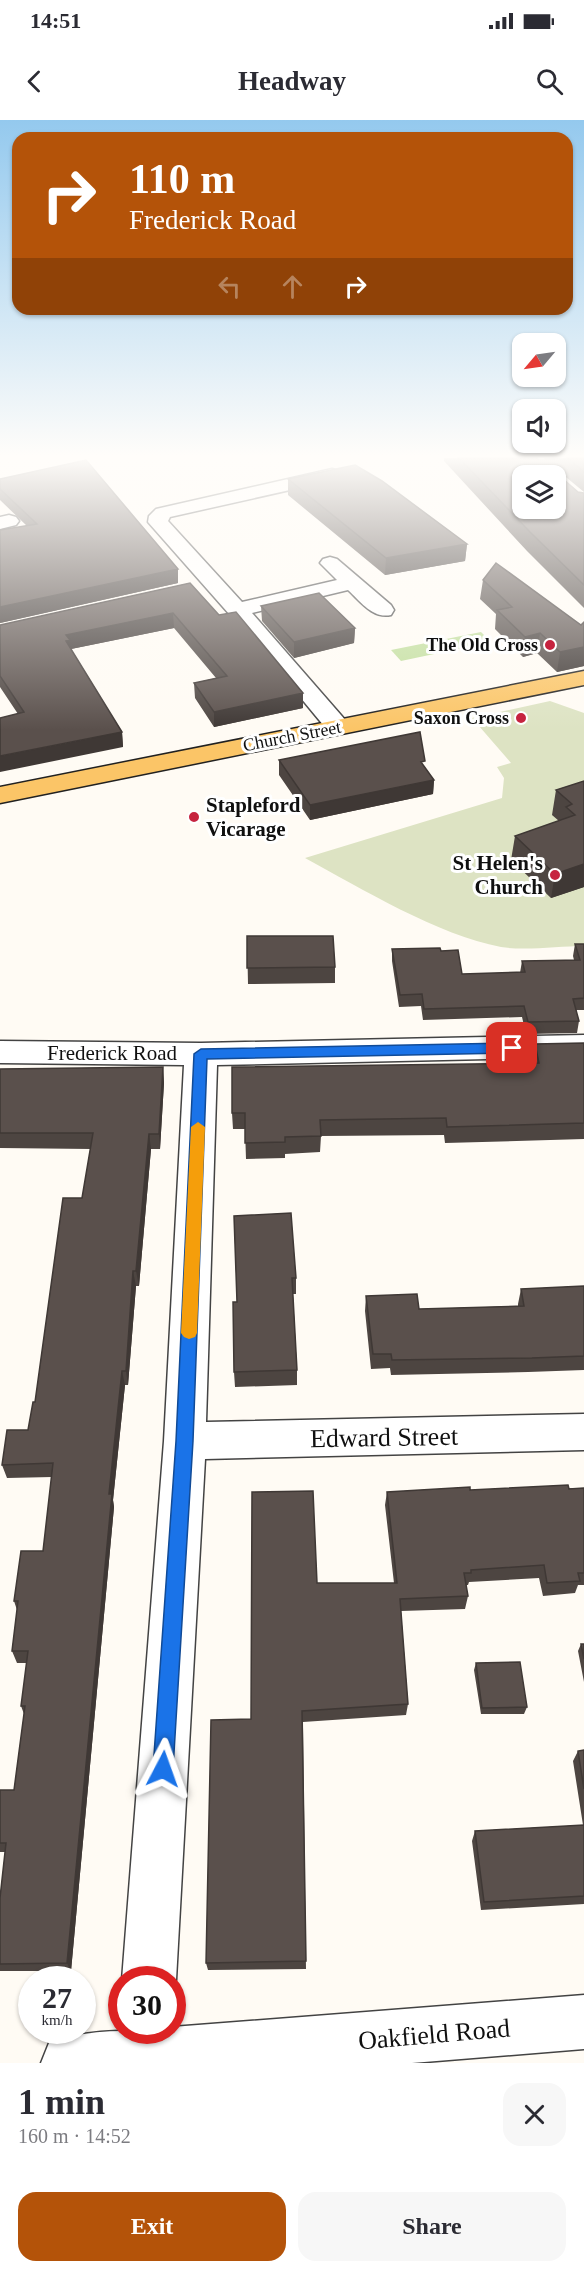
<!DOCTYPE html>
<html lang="en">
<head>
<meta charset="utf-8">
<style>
	body { margin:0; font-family:"Times New Roman",serif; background:#f7f7f7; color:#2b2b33; height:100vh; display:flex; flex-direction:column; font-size:22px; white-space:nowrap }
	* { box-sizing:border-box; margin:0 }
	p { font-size:20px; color:#7c7c81 }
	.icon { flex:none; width:33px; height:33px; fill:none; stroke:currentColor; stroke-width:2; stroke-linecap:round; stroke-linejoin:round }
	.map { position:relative; height:1943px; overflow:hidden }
	.side { display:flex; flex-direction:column; background:#fff; flex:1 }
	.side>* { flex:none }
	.guide { position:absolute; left:12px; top:12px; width:561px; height:183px; border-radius:18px; box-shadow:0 2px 4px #0004; background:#b45309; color:#fff; overflow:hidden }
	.needle { width:39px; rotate:241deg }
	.fabs { position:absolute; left:512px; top:213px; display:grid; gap:12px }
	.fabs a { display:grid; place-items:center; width:54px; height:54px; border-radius:12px; background:#fff; box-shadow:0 2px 4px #0004; font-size:30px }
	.speed { position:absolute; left:18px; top:1846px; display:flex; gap:12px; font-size:30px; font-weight:700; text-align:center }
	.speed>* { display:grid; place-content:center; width:78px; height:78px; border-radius:50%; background:#fff; box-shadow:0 2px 4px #0004; line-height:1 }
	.speed small { font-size:15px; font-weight:400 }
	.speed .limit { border:9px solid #d22; background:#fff; color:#111 }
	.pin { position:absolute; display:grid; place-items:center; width:51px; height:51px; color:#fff; margin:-26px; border-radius:12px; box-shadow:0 3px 9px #0006 }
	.me { position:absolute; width:66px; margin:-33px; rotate:4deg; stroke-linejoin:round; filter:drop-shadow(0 0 4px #0008) }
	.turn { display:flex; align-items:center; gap:21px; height:126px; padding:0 18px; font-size:27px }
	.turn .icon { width:78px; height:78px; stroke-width:2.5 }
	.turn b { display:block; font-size:42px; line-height:51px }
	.lanes { display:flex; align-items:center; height:57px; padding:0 18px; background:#0003; justify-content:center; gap:30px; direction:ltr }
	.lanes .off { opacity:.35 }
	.round { display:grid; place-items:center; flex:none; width:63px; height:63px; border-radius:18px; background:#f7f7f7 }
	.head { display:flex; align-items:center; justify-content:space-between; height:102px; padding:0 18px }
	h1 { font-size:36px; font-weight:700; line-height:45px }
	.primary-button { display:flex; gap:12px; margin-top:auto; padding:12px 18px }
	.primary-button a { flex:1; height:69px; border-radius:18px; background:#b45309; color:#fff; font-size:24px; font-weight:700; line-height:69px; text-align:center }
	.primary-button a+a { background:#f7f7f7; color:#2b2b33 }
	.status { display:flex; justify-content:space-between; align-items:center; height:42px; padding:0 30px; background:#fff; direction:ltr }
	.status svg { height:16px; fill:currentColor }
	header { display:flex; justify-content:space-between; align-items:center; height:78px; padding:0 18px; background:#fff; font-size:27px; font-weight:700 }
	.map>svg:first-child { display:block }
	.forest { fill:#c0dd9a }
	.cemetery { fill:#dde3c3 }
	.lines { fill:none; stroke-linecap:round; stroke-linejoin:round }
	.minor-casing { stroke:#434343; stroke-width:3 }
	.major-casing { stroke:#212121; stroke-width:3 }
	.minor { fill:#fff; fill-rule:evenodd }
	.major { fill:#fbc567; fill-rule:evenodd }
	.wall { fill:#4d4541 }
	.shaded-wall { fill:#3f3835 }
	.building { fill:#5a504c; stroke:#3f3835; stroke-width:1.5; fill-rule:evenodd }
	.route { fill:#1a73e8; stroke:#114b97; stroke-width:1.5 }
	.slow { fill:#f59e0b }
	.poi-dot { fill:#c6233f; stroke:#fff; stroke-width:2 }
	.labels { text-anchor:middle; stroke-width:6; stroke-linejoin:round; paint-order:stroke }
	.far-poi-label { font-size:18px; font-weight:bold; fill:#101010; stroke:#fff; text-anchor:end }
	.far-street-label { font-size:18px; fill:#101010; stroke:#fff }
	.poi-label { font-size:21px; font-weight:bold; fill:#101010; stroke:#fff; text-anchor:start }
	.street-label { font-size:21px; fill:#101010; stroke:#fff }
	.near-street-label { font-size:26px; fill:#101010; stroke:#fff }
</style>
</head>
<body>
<div class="status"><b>14:51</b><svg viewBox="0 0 49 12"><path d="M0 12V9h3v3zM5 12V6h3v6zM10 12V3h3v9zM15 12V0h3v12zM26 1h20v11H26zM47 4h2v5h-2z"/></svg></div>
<header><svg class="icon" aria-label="back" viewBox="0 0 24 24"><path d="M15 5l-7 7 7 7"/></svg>Headway<svg class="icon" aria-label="search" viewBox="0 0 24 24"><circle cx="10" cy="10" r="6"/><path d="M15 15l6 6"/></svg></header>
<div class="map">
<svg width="584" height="1943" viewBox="0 0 584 1943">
	<rect width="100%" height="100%" fill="#fffbf4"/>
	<path class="forest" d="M481,512l10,10 -90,19 -10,-11z"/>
	<path class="cemetery" d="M550,581l34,12v233c-25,0 -59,5 -83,1 -63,-12 -139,-58 -196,-89l197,-60 2,-20 -7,-11 14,-4 -39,-45z"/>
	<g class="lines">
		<defs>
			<path id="minor" d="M332,349l7,2 2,4 -2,4 -169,38 -2,4 74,81 95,-22 -17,-17 3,-4 7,-2 7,2 54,46 3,5 -3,5c-18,4 -30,-13 -43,-25l-96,23 95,109 3,5 -3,5 -9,2 -9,-2 -62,-75 -119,-135 1,-6 7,-7z
				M9,395l7,2 3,4 -3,4 -16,4v-12z
				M584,915v22l-367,8 -11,357 378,-8v36l-379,9 -29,521 -4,8v-8h-50l42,-539 20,-376 -184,-2v-22l201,2z
				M584,1875v54l-172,14h-371l8,-20c38,-15 83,-12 123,-12v-4z"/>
			<path id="major" d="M584,551v14l-584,118v-16z"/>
		</defs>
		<use href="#minor" class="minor-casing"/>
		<use href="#major" class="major-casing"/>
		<use href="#minor" class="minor"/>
		<use href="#major" class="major"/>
	</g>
	<path class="wall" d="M444,338h93l2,2h7l-2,-2h40v34l-29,-24v4l23,20 6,1v115l-57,-57 -83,-90z
		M0,359l178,90v14l-178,40v-93l27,-4 -27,-26z
		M288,359l179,65 -2,17 -80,14 -97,-80z
		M483,460l98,45 3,-3v44l-27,6 -20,-19 -14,4 -28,-28 1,-15 -16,-15z
		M190,463l113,125 -89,19 -19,-29 -1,-15 22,-5 -42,-50 -103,21 51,83 1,15 -105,-33 -18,-27v-62z
		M261,486l94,22 -1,15 -60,15 -32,-37z
		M279,640l145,7 10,13 -1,14 -123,26 -31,-45z
		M584,661v106l-33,11 -40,-38 4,-24 44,-15 -7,-6 4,-25z
		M247,816l88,31v16l-87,1z
		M575,824h9v66h-8l3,11 -2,12 -51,1 -4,-17 -99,3 -2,-14 -22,1 -7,-46v-12l49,2 21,23 58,-1 2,-12 52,-1 -1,-4z
		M584,923v96l-139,4 -1,-8 -123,1 -1,16 -35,2v4l-39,1 -1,-30h-12l-1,-16 300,-50v-3l3,-16z
		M163,947l1,16 -4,66h-9l-12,137h-3l-8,99h-3l-12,115 1,7 -43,464h-71v-73l5,-46h-5v-62h14l10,-76 -3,-8 6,-43h-10l-5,-12 5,-41 -3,-9 29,-50 9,-74 -45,1 -5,-13 26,-35 7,-28 47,-204 9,-49 -91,-1v-79z
		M234,1096l62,62v16h-3l4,76v15l-62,2 -1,-15 3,-70z
		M584,1166v84l-56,2 -137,3 -1,-7 -19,1 -6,-58 1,-15 53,13 99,-3v-2l3,-15z
		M584,1368v97h-6l-3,8 -32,3 -4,-18 -70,4 -1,3h-2l2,11 -3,13 -64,2 7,93 -2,11 -103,7 3,247 -98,1 -2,-7 45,-244 66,-136h77l-9,-78 2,-13z
		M581,1524h3v38l-6,-31z
		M476,1543l51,44 -3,7h-43l-7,-44z
		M584,1630v154l-103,6 -9,-69 3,-10 108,-6 -10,-64 5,-10z"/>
	<path class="shaded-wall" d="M467,424l-2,17 -80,14 1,-17z
		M178,449v14l-178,40v-16z
		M173,493l1,15 -103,21 -3,7 -2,-21z
		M355,508l-1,15 -60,15v-16z
		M540,513l-3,20 -14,4 2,-20z
		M584,527v19l-27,6 3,-20z
		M303,573v15l-89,19v-15z
		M122,612l1,15 -123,25v-16z
		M434,660l-1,14 -123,26v-15z
		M584,744v23l-33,11 4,-24z
		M163,947l1,16 -4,66 -1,-15z
		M149,1014l2,15 -12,137 -3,-15z
		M133,1151l3,15 -8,99 -2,-14z
		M122,1251l3,14 -12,115 1,7 -43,464 -4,-8 42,-469z"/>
	<path class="building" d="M459,338h78l2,2h16v12l23,20 6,1v92l-54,-53zM522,356h33v32h-33z
		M568,338h16v14z
		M86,340l92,109 -178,38v-77l37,-6 -37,-35v-10z
		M355,345l27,16 85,63 -81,14 -98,-79z
		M496,443l85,62 3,-3v25l-24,5 -20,-19 -15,4 -28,-27 15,-3 -29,-27z
		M190,463l29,32 17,-3 67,81 -89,19 -20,-29 33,-7 -54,-63 -107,22 4,5 -4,1 56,91 -122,24v-38l24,-6 -24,-36v-51z
		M319,473l36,35 -61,14 -33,-36z
		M420,612l5,29 -4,1 13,18 -124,25 -31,-45z
		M584,661v83l-29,10 -40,-38 60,-21 -9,-8 6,-3 -16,-14z
		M247,816h86l2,31 -88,1z
		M575,824h9v54l-11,1 6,22 -51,1 -4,-16 -100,3 -2,-15 -22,1 -8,-46 48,-1 1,3 17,-1 4,24 63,-2 -3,-11 58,-1z
		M584,923v80l-137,4 -1,-9 -126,2 1,16 -36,1v5l-40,1v-30h-13v-46l307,-4 -4,-19z
		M163,947l-4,67h-10l-13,137h-3l-7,100h-4l-13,123h3l-45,469 -67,1v-66l6,-55h-6v-53h14l11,-84h-4l7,-55h-16l6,-50h-4l7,-50h22l10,-88 -51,2 5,-35h21l5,-28h2l28,-204h19l11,-65h-93v-64z
		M291,1093l5,65h-4l5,92 -63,2 -1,-70h4l-3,-86z
		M584,1166v70l-52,2 -140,2 -1,-6h-18l-7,-58 51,-2 2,15 105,-3 -3,-17z
		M568,1365l1,4 15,-1v85h-6l2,8 -33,2 -3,-18 -73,5v3h-7l4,23 -68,3 8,105 -106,7 4,250 -100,2 5,-243 40,-1 1,-227 61,-1 4,92h80l-10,-91 83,-5v3z
		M581,1524h3v15z
		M520,1542l7,45 -45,1 -6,-45z
		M584,1630v39l-6,-38z
		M584,1705v71l-100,6 -9,-71z"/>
	<linearGradient id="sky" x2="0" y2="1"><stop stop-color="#94c9ee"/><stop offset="0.55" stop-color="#fffdfa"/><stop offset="1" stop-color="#fffdfa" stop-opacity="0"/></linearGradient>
	<rect width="584" height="610" fill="url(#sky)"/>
	<path class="route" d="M512,923l7,5 -7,5 -305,6 -14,382 -20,328 -3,7 -7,3 -7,-3 -3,-7 23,-328 18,-387 7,-5z"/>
	<path class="slow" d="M198,1002l7,5 -8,206 -2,4 -6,2 -5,-2 -3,-4 10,-206z"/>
	<g class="poi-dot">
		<circle cx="550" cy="525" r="6"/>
		<circle cx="521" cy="598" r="6"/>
		<circle cx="194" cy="697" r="6"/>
		<circle cx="555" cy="755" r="6"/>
	</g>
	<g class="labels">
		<g class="far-poi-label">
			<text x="538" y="531">The Old Cross</text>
			<text x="509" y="604">Saxon Cross</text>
		</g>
		<g class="far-street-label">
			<text transform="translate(292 616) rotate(-11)" y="6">Church Street</text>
		</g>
		<g class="poi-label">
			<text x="206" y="692">Stapleford<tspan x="206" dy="24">Vicarage</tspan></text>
			<text x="543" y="750" text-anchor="end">St Helen's<tspan x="543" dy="24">Church</tspan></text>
		</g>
		<g class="street-label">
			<text x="112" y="940">Frederick Road</text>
		</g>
		<g class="near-street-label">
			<text transform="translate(384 1317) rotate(-1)" y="9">Edward Street</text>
			<text transform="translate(434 1914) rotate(-5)" y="9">Oakfield Road</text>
		</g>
	</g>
</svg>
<div class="fabs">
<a><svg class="needle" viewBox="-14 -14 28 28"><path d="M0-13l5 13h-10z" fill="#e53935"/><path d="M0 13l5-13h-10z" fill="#7c7c81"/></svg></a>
<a><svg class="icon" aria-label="sound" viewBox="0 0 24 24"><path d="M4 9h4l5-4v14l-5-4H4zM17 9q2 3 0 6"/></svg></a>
<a><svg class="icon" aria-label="layers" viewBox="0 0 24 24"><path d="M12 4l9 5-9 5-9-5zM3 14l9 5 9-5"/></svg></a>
</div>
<div class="speed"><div>27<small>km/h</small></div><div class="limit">30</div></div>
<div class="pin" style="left:512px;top:928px;background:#d93025"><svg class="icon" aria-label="arrive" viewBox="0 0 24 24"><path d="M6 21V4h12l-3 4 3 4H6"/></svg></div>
<svg class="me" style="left:163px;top:1649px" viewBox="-20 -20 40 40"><path d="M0-17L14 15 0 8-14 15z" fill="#1a73e8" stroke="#fff" stroke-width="4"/></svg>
<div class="guide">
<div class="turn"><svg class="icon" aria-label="right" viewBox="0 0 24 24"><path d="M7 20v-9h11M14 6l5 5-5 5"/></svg><div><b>110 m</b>Frederick Road</div></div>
<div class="lanes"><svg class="icon off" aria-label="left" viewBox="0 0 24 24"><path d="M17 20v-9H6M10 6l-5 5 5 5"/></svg><svg class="icon off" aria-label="ahead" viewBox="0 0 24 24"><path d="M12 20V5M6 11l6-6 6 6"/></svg><svg class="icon" aria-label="right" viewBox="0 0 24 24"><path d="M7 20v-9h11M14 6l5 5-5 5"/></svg></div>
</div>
</div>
<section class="side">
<div class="head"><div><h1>1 min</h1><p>160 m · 14:52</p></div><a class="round"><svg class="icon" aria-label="close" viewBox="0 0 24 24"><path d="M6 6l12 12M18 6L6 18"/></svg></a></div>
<div class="primary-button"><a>Exit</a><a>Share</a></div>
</section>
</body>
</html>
